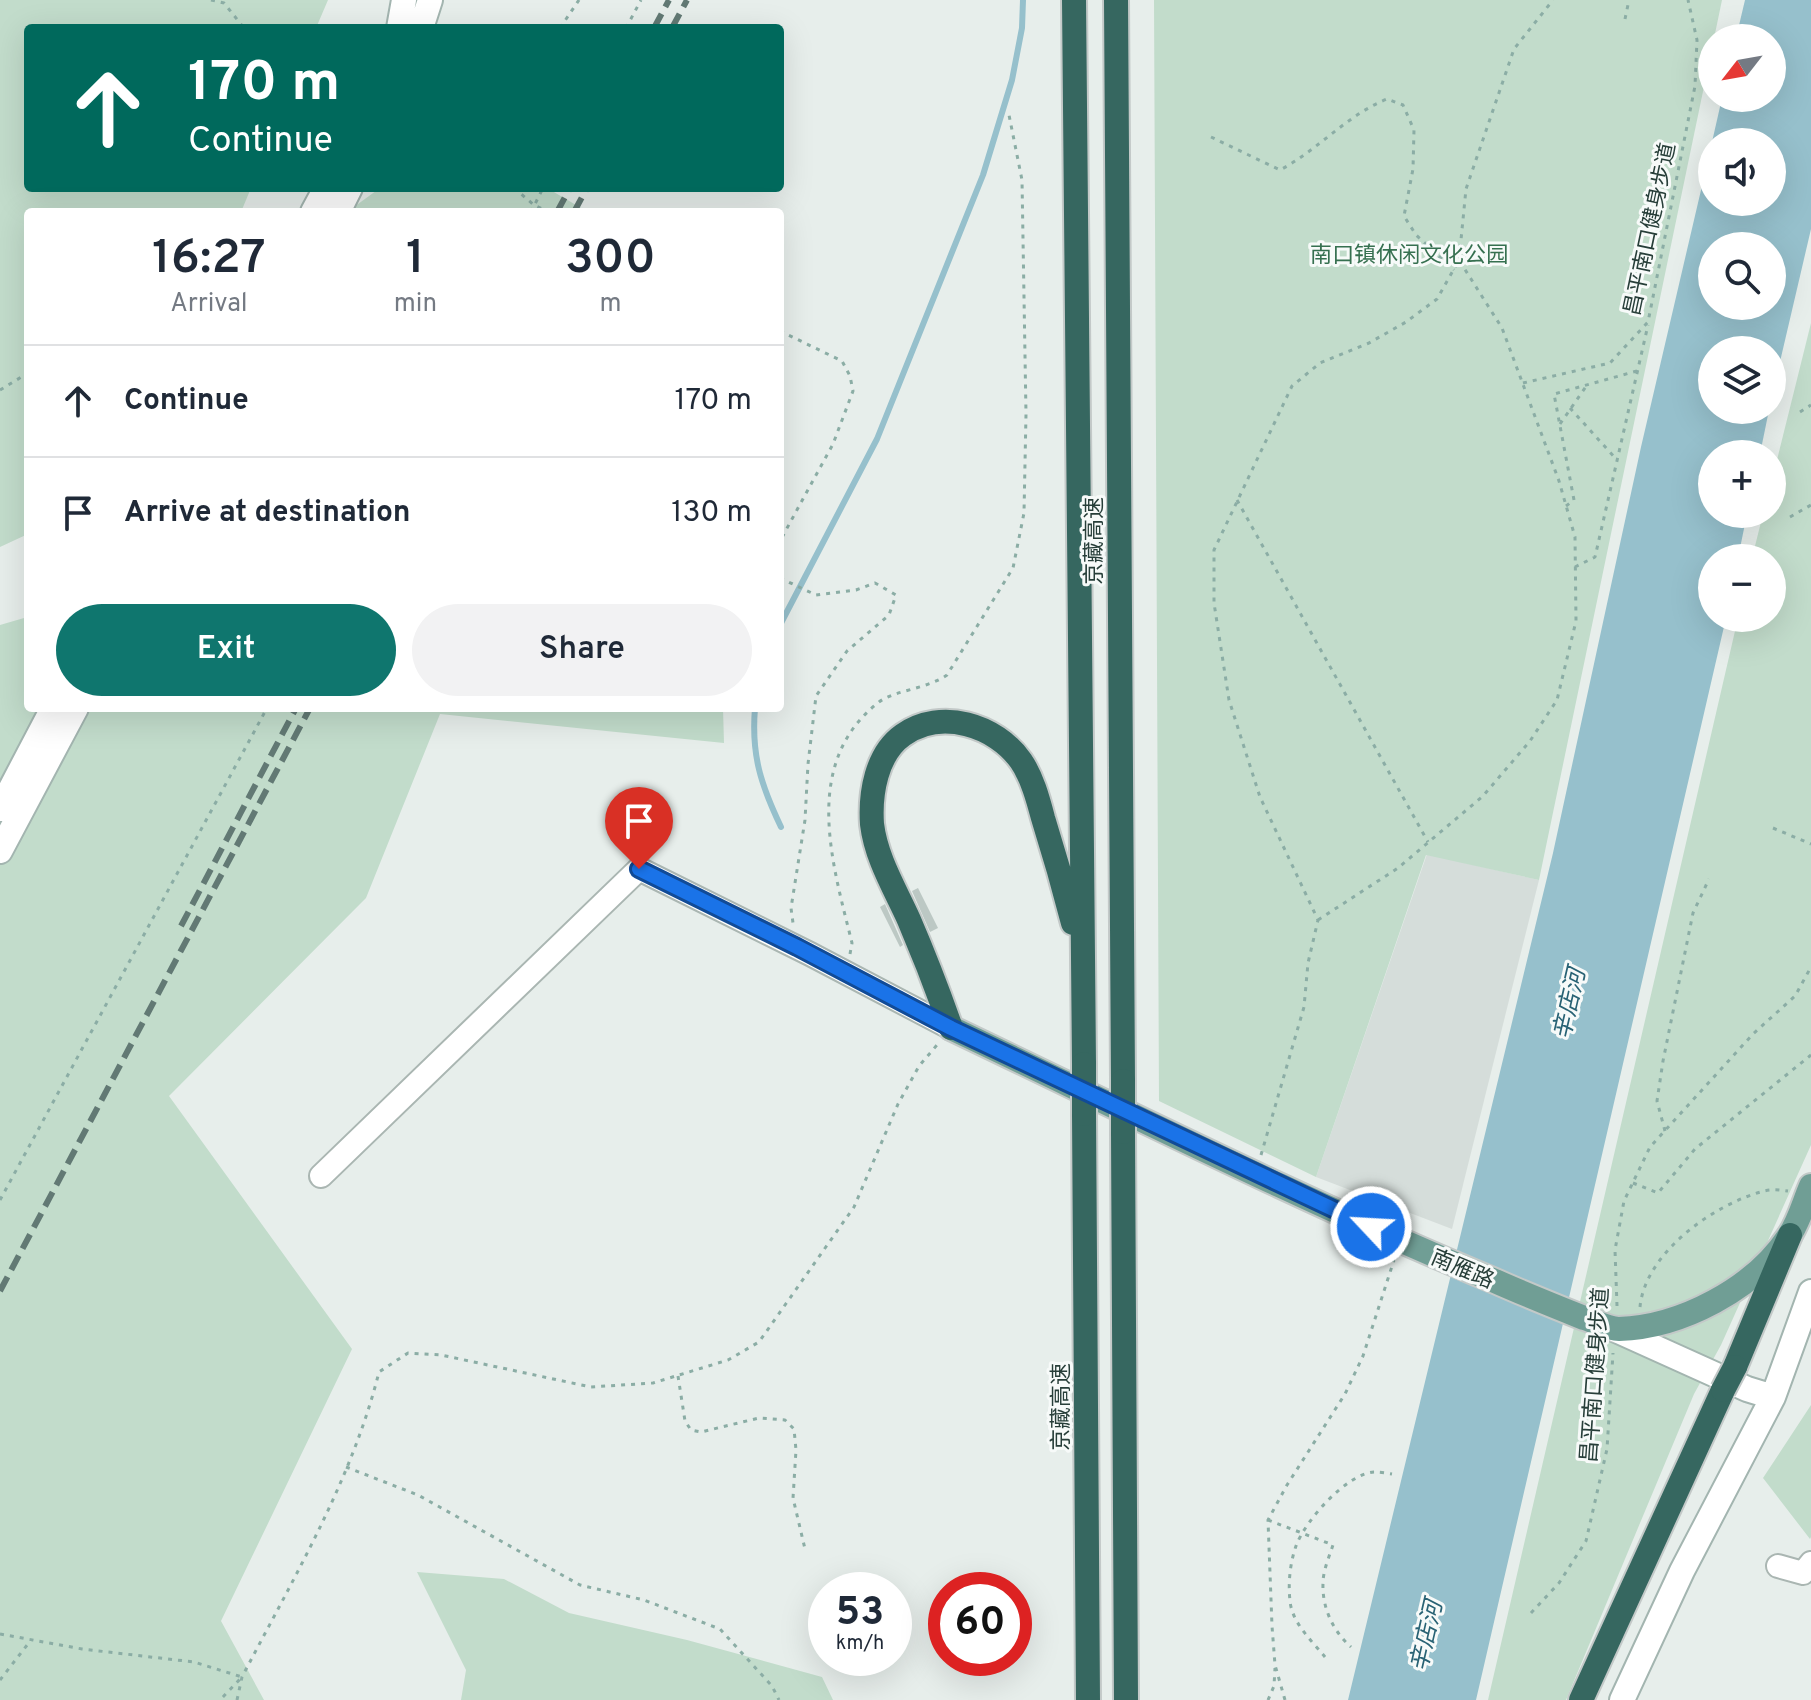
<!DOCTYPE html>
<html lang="en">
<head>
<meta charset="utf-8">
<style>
	body { margin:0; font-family:Overpass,"Noto Sans SC",sans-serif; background:#f2f2f3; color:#1f2937; height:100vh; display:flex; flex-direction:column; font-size:30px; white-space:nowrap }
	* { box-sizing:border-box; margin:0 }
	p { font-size:26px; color:#747a83 }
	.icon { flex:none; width:44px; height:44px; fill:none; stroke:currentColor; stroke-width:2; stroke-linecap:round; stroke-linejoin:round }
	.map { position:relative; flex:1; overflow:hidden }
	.side { position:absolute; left:24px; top:208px; width:760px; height:504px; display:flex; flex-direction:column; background:#fff; border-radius:8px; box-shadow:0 8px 32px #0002 }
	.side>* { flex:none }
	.hud { position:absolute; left:24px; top:24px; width:760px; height:168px; border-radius:8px; box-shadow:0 8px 32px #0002; background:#00695c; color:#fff; overflow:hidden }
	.needle { width:52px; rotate:239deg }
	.buttons { position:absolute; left:1698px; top:24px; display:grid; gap:16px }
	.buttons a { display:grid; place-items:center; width:88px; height:88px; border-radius:50%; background:#fff; box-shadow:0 8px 32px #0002; font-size:40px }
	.speed { position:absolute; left:808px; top:1572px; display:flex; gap:16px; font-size:40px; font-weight:700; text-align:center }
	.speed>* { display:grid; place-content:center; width:104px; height:104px; border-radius:50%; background:#fff; box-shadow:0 8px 32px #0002; line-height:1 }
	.speed small { font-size:20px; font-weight:400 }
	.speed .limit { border:12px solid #d22; background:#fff; color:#111 }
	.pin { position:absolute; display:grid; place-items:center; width:68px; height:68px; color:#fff; margin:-82px -34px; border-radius:50% 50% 50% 0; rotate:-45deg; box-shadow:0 0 8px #0007 }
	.pin .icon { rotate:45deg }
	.me { position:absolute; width:88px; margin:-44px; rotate:295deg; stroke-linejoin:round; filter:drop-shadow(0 0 6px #0008) }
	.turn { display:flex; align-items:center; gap:28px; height:168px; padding:0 32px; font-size:36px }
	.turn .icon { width:104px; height:104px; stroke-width:2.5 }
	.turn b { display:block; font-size:56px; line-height:68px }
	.eta { display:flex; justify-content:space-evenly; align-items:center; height:136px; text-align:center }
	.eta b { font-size:48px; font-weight:600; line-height:56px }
	.action { display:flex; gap:16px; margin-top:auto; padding:16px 32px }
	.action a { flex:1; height:92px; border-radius:48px; background:#0f766e; color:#fff; font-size:32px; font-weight:600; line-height:92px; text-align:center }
	.action a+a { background:#f2f2f3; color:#1f2937 }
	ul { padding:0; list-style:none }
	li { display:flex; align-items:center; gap:24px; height:112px; padding:0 32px; border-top:2px solid #e0e1e3 }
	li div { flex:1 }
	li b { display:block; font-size:30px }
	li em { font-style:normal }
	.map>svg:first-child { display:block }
	.built { fill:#d5ddda }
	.green { fill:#c2dccb }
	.water { fill:#96c0cc; fill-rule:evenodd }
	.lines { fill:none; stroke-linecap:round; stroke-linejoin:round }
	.stream { stroke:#96c0cc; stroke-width:6 }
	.building { fill:#bcc8c4 }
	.street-casing { stroke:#aab6b2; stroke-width:26 }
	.secondary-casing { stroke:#a3b5b0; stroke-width:28 }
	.primary-casing { stroke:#c3c9c8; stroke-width:28 }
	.highway-casing { stroke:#c3c9c8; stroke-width:28 }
	.path { stroke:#8bada5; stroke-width:3; stroke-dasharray:4 6; stroke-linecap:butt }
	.street { stroke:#fff; stroke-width:22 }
	.secondary { stroke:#fff; stroke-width:24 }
	.primary { stroke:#709e95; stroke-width:24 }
	.highway { stroke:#366760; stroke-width:24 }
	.rail { stroke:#627974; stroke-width:6; stroke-dasharray:16 8; stroke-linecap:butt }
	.highway-bridge-casing { stroke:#c3c9c8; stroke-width:28; stroke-linecap:butt }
	.highway-bridge { stroke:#366760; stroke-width:24 }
	.route-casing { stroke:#114b97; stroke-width:20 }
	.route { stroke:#1a73e8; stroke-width:14 }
	.labels { text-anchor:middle; stroke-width:6; stroke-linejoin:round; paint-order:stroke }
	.street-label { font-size:22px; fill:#273e39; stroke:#f7faf9 }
	.park-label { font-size:22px; fill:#367050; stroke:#f7faf9 }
	.water-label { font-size:24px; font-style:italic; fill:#286274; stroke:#f7faf9 }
</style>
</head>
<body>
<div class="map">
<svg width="1811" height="1700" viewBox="0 0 1811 1700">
	<rect width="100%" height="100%" fill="#e7eeeb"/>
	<path class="built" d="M1427,854l112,26 -87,349 -136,-52z"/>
	<path class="green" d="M0,0h328l-12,28h-288v160h223l-10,24h-213v322l-28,13z
		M1154,0h568l-183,880 -113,-25 -110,322 -157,-76z
		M380,188h167l41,24h-241z
		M1811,323v822l-90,200 -27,49 -128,306h-78l250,-1082h34v-60h-20l11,-44h9v-34z
		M28,611v97h695l1,35 -284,-29 -74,184 -197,198 183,253 -131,272 43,79h-264v-1075l24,-7z
		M1811,1405v132l-1,2 -47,-61z
		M417,1572l87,7 65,34 118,27 135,37 11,23h-372l5,-30z"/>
	<path class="water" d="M1745,0h66v229l-39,167v-46h-60v60h57l-9,44h-48v60h35l-9,44h-26v60h14l-250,1082h-128l205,-847 88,-406 71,-304v59h60v-60h-60l10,-44h50v-60h-36zM1712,246h60v60h-60z"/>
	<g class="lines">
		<path class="stream" d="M780,625l97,-186 106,-264 29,-95 10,-52 1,-28
			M755,708c-4,47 6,77 26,119"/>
	</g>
	<path class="building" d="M918,888l20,40 -8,4 -18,-41z
		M885,904l18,41 -3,2 -20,-40z"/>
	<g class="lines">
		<defs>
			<path id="street" d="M321,1176l318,-307 171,85 141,74
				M1778,1566l25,7 8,-10"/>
			<path id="secondary" d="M399,28l5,-28
				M421,28l9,-28
				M313,212l13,-24
				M338,212l12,-24
				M0,809l53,-101
				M0,851l76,-143
				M1614,1329l133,60 26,8
				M1622,1700l60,-129 91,-174 38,-105"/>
			<path id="primary" d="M951,1028c180,86 359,176 544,253 29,13 59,25 89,37 11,3 23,11 35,11 62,-2 135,-40 170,-93 10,-14 15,-34 22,-50"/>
			<path id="highway" d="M1074,0l10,1064
				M1116,0l7,1081
				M951,1028c-13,-37 -27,-73 -42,-108 -14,-31 -33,-62 -37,-96 -2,-30 4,-70 31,-89 38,-27 93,-10 118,26 11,16 17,38 22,57 11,35 21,70 30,105
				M1084,1114l4,586
				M1123,1132l3,568
				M1735,1367l55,-132
				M1581,1700l142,-310"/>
		</defs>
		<use href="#street" class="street-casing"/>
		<use href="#secondary" class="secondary-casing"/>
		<use href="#primary" class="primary-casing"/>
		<use href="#highway" class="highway-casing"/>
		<path class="path" d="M211,0l13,3 20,25
			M1625,19l4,-19
			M560,28l19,-28
			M626,28l15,-28
			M1211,137l69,33c38,-20 67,-55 107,-71l16,6 11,25 -1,39 -9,47 12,19 38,35
			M514,188l20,17 15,7
			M531,212l12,-24
			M780,331l62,30 8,15 3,15 -20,53 -53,97
			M1523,383l87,-20 38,-41 47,-236 2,-46 -9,-40
			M0,390l28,-17
			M1570,408l47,52
			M1800,412l11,-7
			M1560,424l27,-39
			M1237,500l191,342
			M1566,506l8,-6 -20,-106 83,-23
			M1790,517l21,-12
			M1575,567l20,-10 53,-232
			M780,578l36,17 40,-5 19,-7 21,12 -7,20 -42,36 -31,45 -8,68 -3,56 -14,88 2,15
			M1773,828l38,16
			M1318,920l80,-52 85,-72 47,-55 27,-41 19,-79 -1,-84 -16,-56 -57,-153 -43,-68
			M850,954l2,-11c-20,-81 -51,-180 27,-241 16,-12 48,-13 68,-27l66,-107 11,-55 2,-99 -4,-234 -13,-65
			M1665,1131l-8,-30 6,-40 30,-148 16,-34
			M1261,1155l43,-148 4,-44 10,-43 -58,-123 -31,-97 -15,-97v-53l78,-164 28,-23 49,-20 37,-21 31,-23 22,-39 7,-71 48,-140 39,-49
			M1633,1183l25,10 37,-44 116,-94
			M0,1200l267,-492
			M1617,1306l-2,-56 9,-49 26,-54 103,-113 42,-38 16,-29
			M1640,1307c5,-54 74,-103 124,-116 8,-2 16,-1 24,0
			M678,1376l7,45 6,9 10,2 58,-14 26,2 9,9 2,21 -3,48 12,51
			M346,1467l72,28 162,90 64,15 76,29 52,57 7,14
			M1268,1520l65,25c-4,12 -10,26 -10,38 -1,25 10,48 28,64
			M1531,1613l28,-30 27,-42 21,-92 6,-96
			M0,1634l82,15 112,13 48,15 -22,23
			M1325,1657c-13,-16 -33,-34 -35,-56 -2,-18 0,-38 6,-55 9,-25 50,-72 78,-74 5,0 12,1 18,2
			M0,1680l31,-40
			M237,1700l5,-23c51,-98 110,-197 137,-305l29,-19 33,2 150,32 62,-4 75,-23 31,-18 95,-135 44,-103 21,-38 18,-21
			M1268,1700l6,-14 1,-18
			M1285,1700l-10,-35 -3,-39 -4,-106 19,-35 58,-91 18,-38 31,-96"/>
		<use href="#street" class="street"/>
		<use href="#secondary" class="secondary"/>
		<use href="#primary" class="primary"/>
		<use href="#highway" class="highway"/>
		<path class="rail" d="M654,28l15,-28
			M672,28l15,-28
			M557,212l13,-24
			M574,212l13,-24
			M181,926l115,-218
			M0,1291l310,-583"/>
		<defs>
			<path id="highway-bridge" d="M1084,1064v50
				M1123,1081v51
				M1723,1390l12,-23"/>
		</defs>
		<use href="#highway-bridge" class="highway-bridge-casing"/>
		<use href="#highway-bridge" class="highway-bridge"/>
	</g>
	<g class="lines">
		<defs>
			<path id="route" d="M639,869l158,78 154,81 420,199"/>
		</defs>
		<use href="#route" class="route-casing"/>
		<use href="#route" class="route"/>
	</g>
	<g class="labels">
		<g class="street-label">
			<text transform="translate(1649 229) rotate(-78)" y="8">昌平南口健身步道</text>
			<text transform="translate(1093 541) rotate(-90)" y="8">京藏高速</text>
			<text transform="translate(1463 1268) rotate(23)" y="8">南雁路</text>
			<text transform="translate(1594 1375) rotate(-86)" y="8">昌平南口健身步道</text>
			<text transform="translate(1060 1407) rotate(-90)" y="8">京藏高速</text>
		</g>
		<g class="park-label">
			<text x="1409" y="262">南口镇休闲文化公园</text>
		</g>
		<g class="water-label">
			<text transform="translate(1569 1004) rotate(-77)" y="8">辛店河</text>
			<text transform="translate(1426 1636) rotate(-77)" y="8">辛店河</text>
		</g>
	</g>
</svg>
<div class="buttons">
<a><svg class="needle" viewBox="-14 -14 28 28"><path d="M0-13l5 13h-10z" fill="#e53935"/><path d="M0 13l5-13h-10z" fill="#747a83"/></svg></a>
<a><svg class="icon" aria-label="sound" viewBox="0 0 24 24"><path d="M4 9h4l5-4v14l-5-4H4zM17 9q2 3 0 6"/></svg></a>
<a><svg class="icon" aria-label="search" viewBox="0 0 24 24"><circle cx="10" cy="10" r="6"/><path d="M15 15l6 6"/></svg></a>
<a><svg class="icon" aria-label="layers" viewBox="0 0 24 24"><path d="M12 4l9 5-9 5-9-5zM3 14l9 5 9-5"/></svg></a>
<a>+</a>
<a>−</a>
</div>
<div class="speed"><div>53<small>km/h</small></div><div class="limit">60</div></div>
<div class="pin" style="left:639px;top:869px;background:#d93025"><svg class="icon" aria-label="arrive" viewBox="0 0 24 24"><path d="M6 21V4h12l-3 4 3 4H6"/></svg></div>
<svg class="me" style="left:1371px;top:1227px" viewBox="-20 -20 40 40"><circle r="17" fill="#1a73e8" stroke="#fff" stroke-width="3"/><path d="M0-11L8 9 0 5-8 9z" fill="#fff"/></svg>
<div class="hud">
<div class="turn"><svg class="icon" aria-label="ahead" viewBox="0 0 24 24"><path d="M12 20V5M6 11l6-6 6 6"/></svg><div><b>170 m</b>Continue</div></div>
</div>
<section class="side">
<div class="eta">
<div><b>16:27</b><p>Arrival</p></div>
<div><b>1</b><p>min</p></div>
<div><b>300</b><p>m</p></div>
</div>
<ul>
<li><svg class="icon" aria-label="ahead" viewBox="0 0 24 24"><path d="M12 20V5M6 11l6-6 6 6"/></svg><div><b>Continue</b></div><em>170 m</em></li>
<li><svg class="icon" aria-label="arrive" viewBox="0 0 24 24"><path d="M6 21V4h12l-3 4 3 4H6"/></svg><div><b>Arrive at destination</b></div><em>130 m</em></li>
</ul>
<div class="action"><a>Exit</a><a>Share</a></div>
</section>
</div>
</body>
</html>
